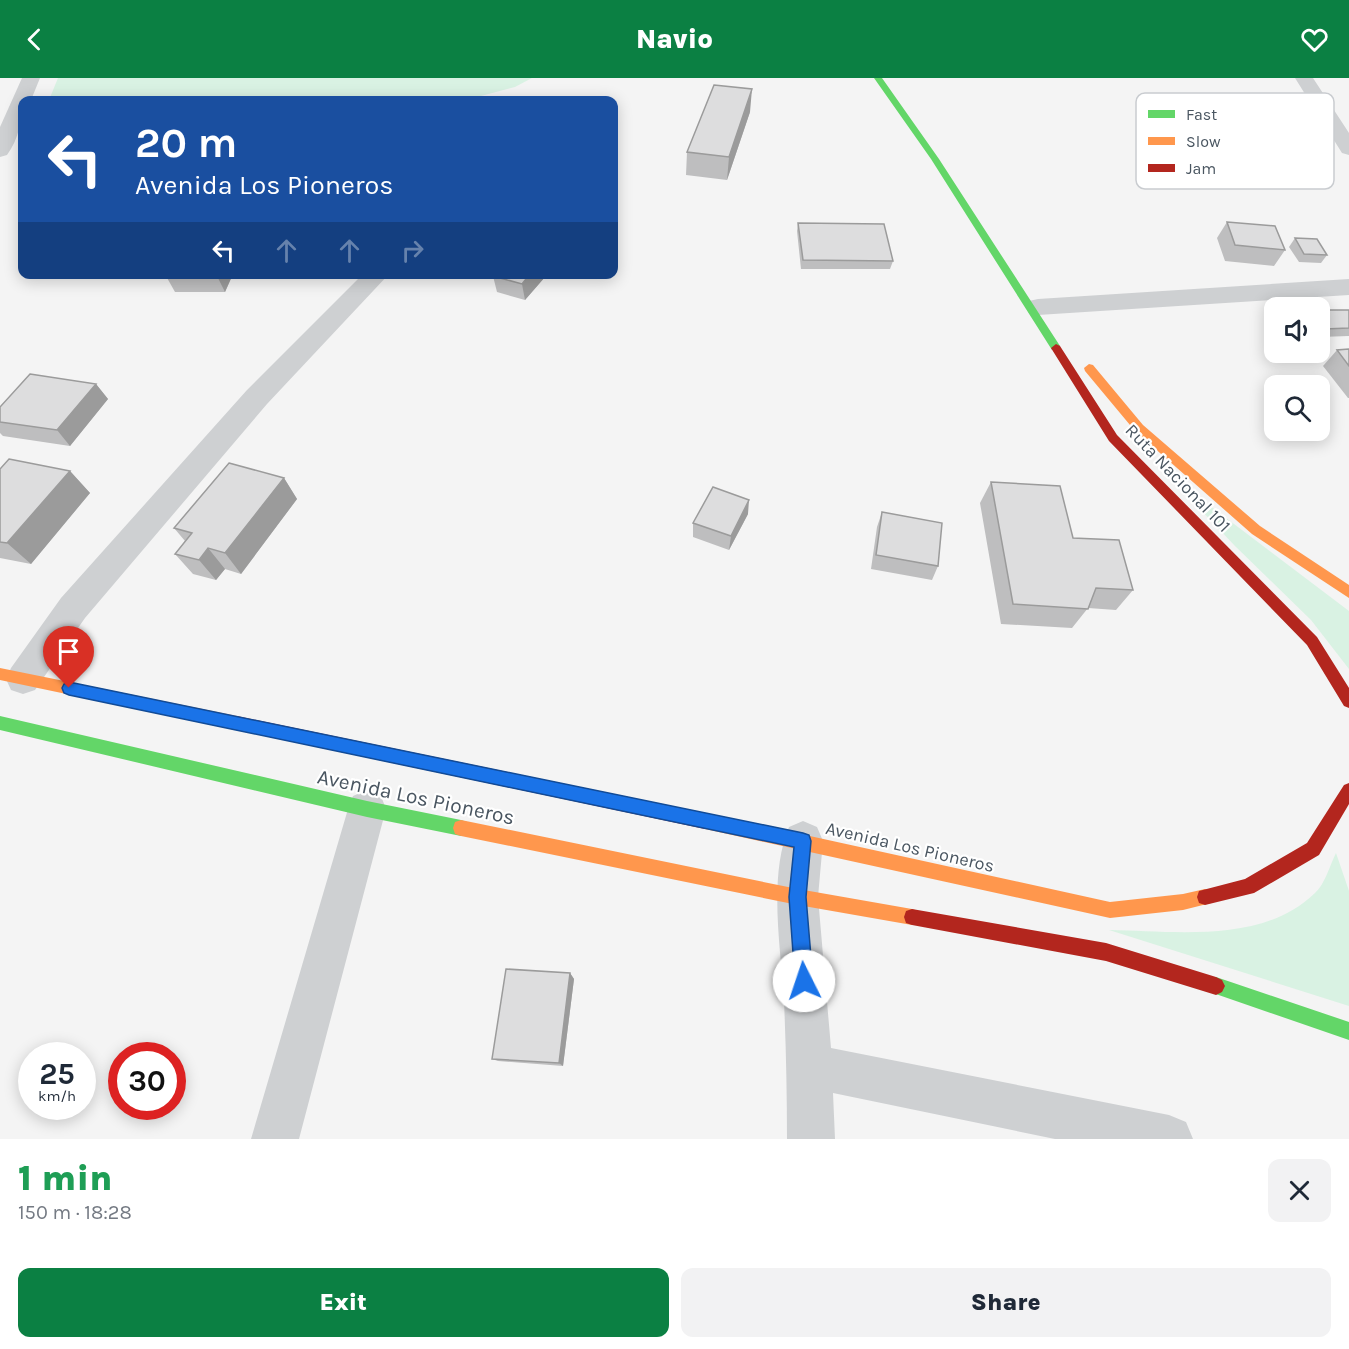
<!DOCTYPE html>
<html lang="en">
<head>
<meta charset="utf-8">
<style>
	body { margin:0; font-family:Karla,sans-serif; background:#f2f2f3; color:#1f2937; height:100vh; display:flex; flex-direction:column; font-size:22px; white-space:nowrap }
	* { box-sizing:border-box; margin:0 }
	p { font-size:20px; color:#747a83 }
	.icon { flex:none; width:33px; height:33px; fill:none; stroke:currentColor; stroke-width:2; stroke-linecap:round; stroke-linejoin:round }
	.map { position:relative; height:1061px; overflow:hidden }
	.side { display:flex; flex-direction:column; background:#fff; flex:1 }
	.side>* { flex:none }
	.hud { position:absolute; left:18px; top:18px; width:600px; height:183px; border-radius:12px; box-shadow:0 3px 15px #0003; background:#1a4fa0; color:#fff; overflow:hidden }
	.fabs { position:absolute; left:1264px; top:219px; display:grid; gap:12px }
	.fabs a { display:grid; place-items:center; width:66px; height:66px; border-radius:12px; background:#fff; box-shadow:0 3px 15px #0003; font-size:30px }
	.speed { position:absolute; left:18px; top:964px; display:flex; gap:12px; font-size:30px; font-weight:700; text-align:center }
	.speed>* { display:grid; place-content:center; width:78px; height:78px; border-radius:50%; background:#fff; box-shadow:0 3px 15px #0003; line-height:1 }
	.speed small { font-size:15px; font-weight:400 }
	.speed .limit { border:9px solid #d22; background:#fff; color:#111 }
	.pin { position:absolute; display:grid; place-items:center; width:51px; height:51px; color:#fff; margin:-62px -26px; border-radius:50% 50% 50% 0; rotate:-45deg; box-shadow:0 0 6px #0007 }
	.pin .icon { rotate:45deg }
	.me { position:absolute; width:66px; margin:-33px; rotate:356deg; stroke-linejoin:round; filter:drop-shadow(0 0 4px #0008) }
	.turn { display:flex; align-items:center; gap:21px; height:126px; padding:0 18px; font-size:27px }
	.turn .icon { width:78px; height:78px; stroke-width:2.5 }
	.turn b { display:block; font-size:42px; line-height:51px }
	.lanes { display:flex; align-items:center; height:57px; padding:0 18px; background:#0003; justify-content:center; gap:30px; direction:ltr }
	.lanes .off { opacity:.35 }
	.round { display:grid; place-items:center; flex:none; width:63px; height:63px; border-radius:12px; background:#f2f2f3 }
	.summary { display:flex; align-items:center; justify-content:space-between; height:102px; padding:0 18px }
	h1 { font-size:36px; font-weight:800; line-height:45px; color:#1e9e55 }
	.action { display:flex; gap:12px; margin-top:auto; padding:12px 18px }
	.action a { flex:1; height:69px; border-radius:12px; background:#0b8043; color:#fff; font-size:24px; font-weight:800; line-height:69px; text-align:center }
	.action a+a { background:#f2f2f3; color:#1f2937 }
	header { display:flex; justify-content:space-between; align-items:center; height:78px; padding:0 18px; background:#0b8043; color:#fff; font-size:27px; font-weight:800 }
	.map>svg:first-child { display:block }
	.green { fill:#d9f2e3 }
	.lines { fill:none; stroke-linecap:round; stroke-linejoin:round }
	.street { fill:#ced0d2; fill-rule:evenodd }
	.fast { fill:#63d668; fill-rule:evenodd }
	.slow { fill:#ff974d; fill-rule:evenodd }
	.jam { fill:#b3261e; fill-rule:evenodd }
	.wall { fill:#bebebf }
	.shaded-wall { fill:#9b9b9b }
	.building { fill:#ddddde; stroke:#9b9b9b; stroke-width:1.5 }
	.route { fill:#1a73e8; stroke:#114b97; stroke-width:1.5 }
	.labels { text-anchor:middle; stroke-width:4.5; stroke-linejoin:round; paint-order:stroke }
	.street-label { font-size:18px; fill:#4a5661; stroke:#fff }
	.near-street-label { font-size:21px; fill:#4a5661; stroke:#fff }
	.key { fill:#fff; stroke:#c9ccd0; stroke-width:1.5 }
	.key-label { font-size:16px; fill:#4a5661 }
</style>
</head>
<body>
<header><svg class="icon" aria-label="back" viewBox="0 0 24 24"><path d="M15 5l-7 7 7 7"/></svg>Navio<svg class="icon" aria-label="heart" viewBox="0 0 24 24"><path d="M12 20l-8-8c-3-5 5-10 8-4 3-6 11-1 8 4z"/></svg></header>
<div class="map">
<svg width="1349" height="1061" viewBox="0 0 1349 1061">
	<rect width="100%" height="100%" fill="#f4f4f4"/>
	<path class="green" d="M58,0h474l-17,9 -49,13 -88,-2 -12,2h-317z
		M1164,393l185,140v58l-38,-49 -76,-74z
		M1336,775l13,38v115l-240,-76c66,1 154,14 206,-37 10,-9 15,-28 21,-40z"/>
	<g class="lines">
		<path class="street" d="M22,0h18l-9,22h-9c0,20 -3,39 -15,55l-7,2v-30z
			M1295,0h18l36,55v22l-7,-2z
			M363,196h26l-122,130 -182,214 -50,72 -12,4 -12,-4 -5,-11 5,-11 50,-70 186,-208z
			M1349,201v16l-311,20 -9,-2 -3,-6 3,-6 9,-2z
			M367,712l14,6 5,13 -87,330h-48l97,-330 5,-13z
			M803,743l14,6 6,14 -5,56 13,151 338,67 17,7 7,17h-138l-222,-46 2,46h-48c0,-46 -1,-92 -3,-138 -3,-53 -16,-124 5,-174z"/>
		<path class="fast" d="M874,0h8l57,81 121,187v4h-8l-121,-191z
			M0,638l367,85 94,19 6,2 2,6 -2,6 -6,2 -94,-19 -367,-87z
			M1216,899l133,45v18l-139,-48 -3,-6 3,-6z"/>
		<path class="slow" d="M1089,286l4,1 50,60 117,101 89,59v13l-97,-64 -117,-103 -50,-60 -1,-3z
			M0,590l237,48 5,2 2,5 -2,5 -5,2 -237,-50z
			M705,735l405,89 73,-8 22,-5 6,2 2,6 -2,6 -28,7 -73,8 -405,-89 -6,-3 -2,-5 2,-5z
			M461,742l337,69 114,20 6,2 2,6 -2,6 -6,2 -114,-20 -337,-69 -6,-2 -2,-6 2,-6z"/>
		<path class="jam" d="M1056,266l4,2 57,89 200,202 32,51v20l-5,-2 -37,-61 -198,-204 -58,-93z
			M237,638l468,97 6,3 2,5 -2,5 -6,3 -468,-99 -5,-2 -2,-5 2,-5z
			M1349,705v21l-30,51 -65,38 -49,12 -6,-2 -2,-6 2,-6 46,-12 62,-36 37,-58z
			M912,831l194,34 110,34 6,3 3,6 -3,6 -6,3 -110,-34 -194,-36 -6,-2 -2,-6 2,-6z"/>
	</g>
	<path class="wall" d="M750,34l-23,68 -41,-5 1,-23z
		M1227,144l58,28 -11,16 -49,-5 -8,-23z
		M798,145l95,38 -3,8h-89l-4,-38z
		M1295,160l32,17 -6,8 -22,-1 -10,-15z
		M233,196l-8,18h-50l-9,-16z
		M495,196h50v3l-20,23 -28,-8 -4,-16z
		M1320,232h29v26l-29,1z
		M1349,271v49h-1l-25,-32 14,-16z
		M96,306l12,15 -38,47 -67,-10 -3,-3v-26z
		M0,391l70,2 20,22 -59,71 -31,-6z
		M284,400l13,21 -56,75 -16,-5 -9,11 -23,-6 -18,-20 10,-13 -11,-13z
		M991,404l82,56 60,52 -17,20 -28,-2 -16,20 -71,-4 -21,-121z
		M882,434l56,54 -6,14 -61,-11 6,-42z
		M748,436l-19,36 -36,-13v-14z
		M570,895l4,6 -11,87 -65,-5 -6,-2z"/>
	<path class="shaded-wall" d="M752,11l-2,23 -23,68 2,-23z
		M217,196h16l-8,18 -8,-16z
		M530,196h15v3l-20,23 -3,-16z
		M96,306l12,15 -38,47 -13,-16z
		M70,393l20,22 -59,71 -24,-21z
		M284,400l13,21 -56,75 -16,-21z
		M749,422l-1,14 -19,36 2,-14z
		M208,470l17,21 -9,11 -17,-20z
		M570,895l4,6 -11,87 -4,-3z"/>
	<path class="building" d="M714,7l38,4 -23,68 -42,-5z
		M576,20l16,2h-18z
		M1227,144l48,4 10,24 -50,-5z
		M798,145l86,1 9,37 -90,-1z
		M1295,160l22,1 10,16 -23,-1z
		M167,196h50v2h-51z
		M495,196h35l-8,10 -29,-8z
		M1320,232h29v18l-25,1 -4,-6z
		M1349,271v17l-12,-16z
		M30,296l66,10 -39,46 -57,-8v-15z
		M9,381l61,12 -63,72 -7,-1v-73z
		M229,385l55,15 -59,75 -17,-5 -9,12 -24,-6 17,-21 -18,-5z
		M991,404l69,4 13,52 46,2 14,50 -37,-2 -8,21 -75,-5z
		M713,409l36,13 -18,36 -38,-13z
		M882,434l60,11 -4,43 -62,-11z
		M506,891l64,4 -11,90 -67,-4z"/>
	<path class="route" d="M69,604l734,151 6,2 2,6 -5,56 7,84 -3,6 -6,3 -6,-3 -3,-6 -6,-84 5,-50 -725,-152 -5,-2 -2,-5 2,-4z"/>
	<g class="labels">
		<g class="street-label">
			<text transform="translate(1178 400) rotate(46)" y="6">Ruta Nacional 101</text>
			<text transform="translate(910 769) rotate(13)" y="6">Avenida Los Pioneros</text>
		</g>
		<g class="near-street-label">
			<text transform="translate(416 719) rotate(12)" y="7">Avenida Los Pioneros</text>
		</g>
	</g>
	<rect x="1136" y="15" width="198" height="96" rx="9" class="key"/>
	<rect x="1148" y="32" width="27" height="8" fill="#63d668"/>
	<rect x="1148" y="59" width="27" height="8" fill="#ff974d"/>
	<rect x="1148" y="86" width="27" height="8" fill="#b3261e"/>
	<g class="key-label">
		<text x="1186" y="42">Fast</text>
		<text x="1186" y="69">Slow</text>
		<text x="1186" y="96">Jam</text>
	</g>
</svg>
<div class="fabs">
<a><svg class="icon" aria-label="sound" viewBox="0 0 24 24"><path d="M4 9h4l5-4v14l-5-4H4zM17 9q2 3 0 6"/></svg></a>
<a><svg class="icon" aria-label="search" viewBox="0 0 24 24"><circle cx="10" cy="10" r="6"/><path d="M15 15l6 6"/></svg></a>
</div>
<div class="speed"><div>25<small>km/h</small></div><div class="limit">30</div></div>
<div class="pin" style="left:69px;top:610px;background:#d93025"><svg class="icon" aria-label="arrive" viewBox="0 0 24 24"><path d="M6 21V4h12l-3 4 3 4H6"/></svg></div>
<svg class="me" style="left:804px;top:903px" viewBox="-20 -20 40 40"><circle r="19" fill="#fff"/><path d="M0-13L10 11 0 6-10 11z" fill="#1a73e8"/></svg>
<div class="hud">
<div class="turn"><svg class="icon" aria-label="left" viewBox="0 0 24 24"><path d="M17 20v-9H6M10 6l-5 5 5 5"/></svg><div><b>20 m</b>Avenida Los Pioneros</div></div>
<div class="lanes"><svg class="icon" aria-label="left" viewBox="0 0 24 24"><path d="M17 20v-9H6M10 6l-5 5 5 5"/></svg><svg class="icon off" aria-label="ahead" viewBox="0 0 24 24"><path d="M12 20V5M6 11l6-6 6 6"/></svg><svg class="icon off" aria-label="ahead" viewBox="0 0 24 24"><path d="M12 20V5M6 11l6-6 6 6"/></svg><svg class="icon off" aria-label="right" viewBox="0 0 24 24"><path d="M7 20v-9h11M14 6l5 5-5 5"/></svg></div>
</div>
</div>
<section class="side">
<div class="summary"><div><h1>1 min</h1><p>150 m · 18:28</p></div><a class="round"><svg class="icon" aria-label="close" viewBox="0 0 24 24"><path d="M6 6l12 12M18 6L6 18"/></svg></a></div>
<div class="action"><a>Exit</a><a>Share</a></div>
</section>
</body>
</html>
